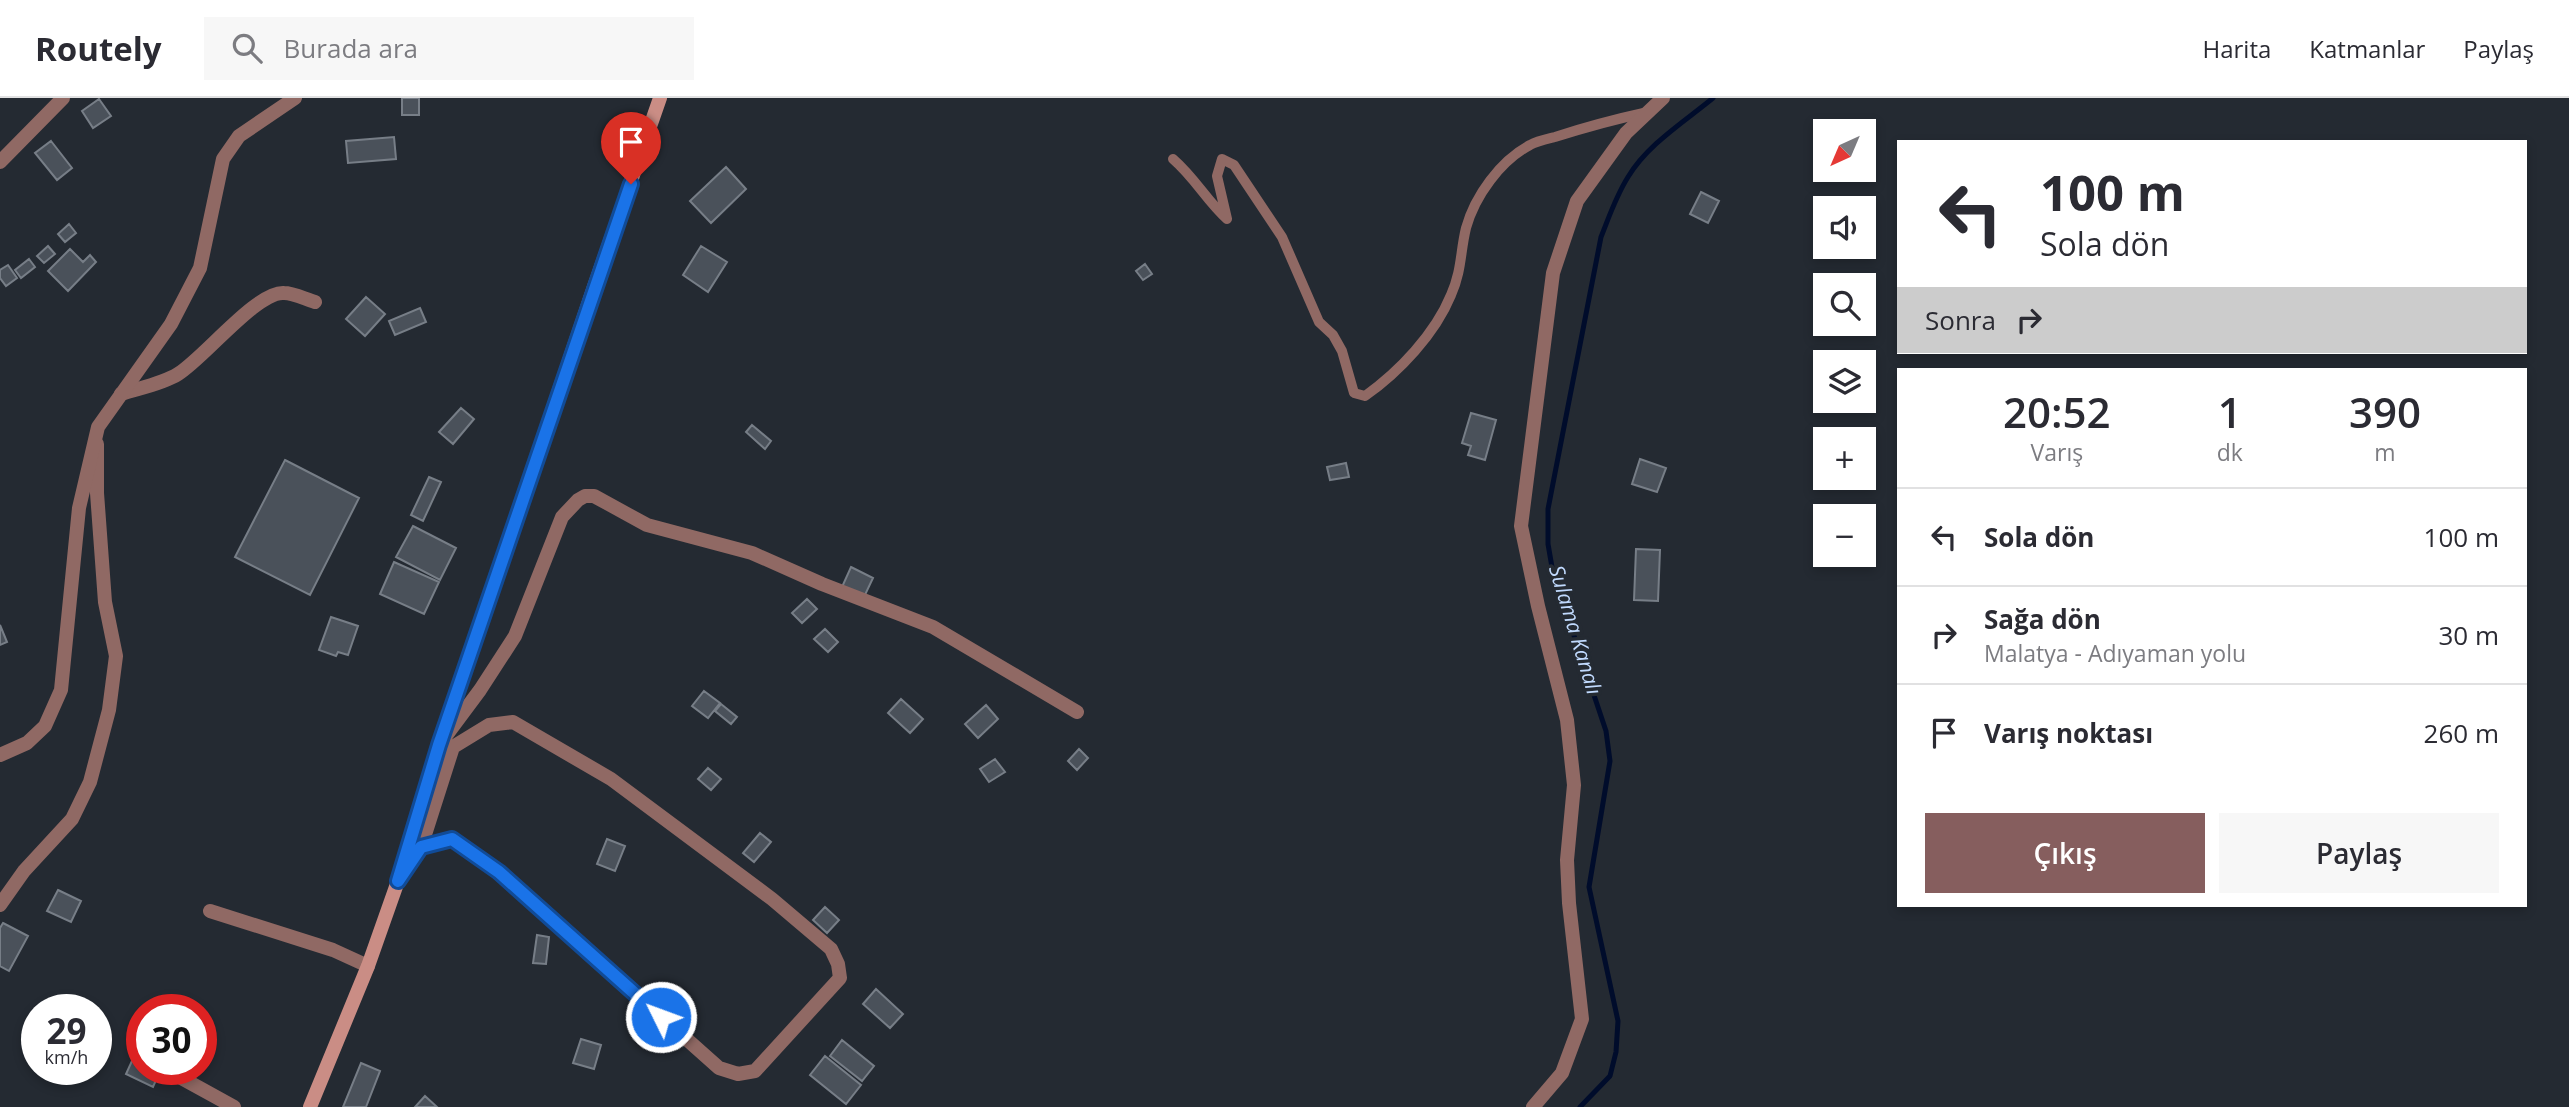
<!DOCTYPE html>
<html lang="tr">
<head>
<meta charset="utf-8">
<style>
	body { margin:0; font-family:"Open Sans",sans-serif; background:#f7f7f7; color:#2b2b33; height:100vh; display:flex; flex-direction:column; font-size:26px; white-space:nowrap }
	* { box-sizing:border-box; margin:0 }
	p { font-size:23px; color:#7c7c81 }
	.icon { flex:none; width:38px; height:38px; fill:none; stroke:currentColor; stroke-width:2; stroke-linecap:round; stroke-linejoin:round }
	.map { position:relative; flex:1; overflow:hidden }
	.side { position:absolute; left:1897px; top:270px; width:630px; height:539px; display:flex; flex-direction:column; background:#fff; border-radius:0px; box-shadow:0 4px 10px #0003 }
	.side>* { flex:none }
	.guide { position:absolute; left:1897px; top:42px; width:630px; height:214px; border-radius:0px; box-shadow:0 4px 10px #0003; background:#fff; color:#2b2b33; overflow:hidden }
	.needle { width:46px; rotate:224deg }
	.buttons { position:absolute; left:1813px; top:21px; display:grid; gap:14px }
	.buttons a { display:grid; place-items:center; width:63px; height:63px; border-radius:0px; background:#fff; box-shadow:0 4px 10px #0003; font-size:35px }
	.speed { position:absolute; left:21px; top:896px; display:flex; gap:14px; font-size:35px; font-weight:700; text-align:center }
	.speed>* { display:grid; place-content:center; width:91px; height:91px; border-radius:50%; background:#fff; box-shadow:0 4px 10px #0003; line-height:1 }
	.speed small { font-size:18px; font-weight:400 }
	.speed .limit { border:10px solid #d22; background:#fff; color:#111 }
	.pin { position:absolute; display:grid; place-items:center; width:60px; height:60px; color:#fff; margin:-72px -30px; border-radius:50% 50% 50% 0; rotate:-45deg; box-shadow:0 0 7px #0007 }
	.pin .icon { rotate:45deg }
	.me { position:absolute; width:77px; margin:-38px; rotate:312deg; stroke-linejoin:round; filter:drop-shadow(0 0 5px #0008) }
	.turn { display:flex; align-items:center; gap:24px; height:147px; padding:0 28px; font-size:32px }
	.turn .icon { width:91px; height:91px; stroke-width:2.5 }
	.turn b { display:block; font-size:49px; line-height:60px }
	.then { display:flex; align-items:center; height:66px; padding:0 28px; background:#0003; gap:14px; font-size:26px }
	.eta { display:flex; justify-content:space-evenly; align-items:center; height:119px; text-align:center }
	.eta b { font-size:42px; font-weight:600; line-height:49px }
	.cta { display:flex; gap:14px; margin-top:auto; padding:14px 28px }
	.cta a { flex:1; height:80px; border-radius:0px; background:#865e5e; color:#fff; font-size:28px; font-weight:600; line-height:80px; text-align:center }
	.cta a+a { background:#f7f7f7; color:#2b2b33 }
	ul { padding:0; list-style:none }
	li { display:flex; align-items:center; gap:21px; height:98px; padding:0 28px; border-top:2px solid #e1e1e2 }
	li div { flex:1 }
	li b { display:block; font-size:26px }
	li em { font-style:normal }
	header { display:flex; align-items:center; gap:42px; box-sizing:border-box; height:98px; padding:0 35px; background:#fff; border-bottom:2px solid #e1e1e2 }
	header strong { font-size:33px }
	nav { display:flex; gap:38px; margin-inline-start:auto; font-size:24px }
	.search { width:490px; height:63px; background:#f7f7f7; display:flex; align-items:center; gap:18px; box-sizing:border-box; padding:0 24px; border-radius:0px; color:#7c7c81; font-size:26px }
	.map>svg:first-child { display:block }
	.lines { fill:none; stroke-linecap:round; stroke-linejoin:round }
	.stream { stroke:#000c2b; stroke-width:5 }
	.building { fill:#4a515a; stroke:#777e87; stroke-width:2 }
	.service { stroke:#906964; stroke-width:10 }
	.minor { stroke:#906964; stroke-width:14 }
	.tertiary { stroke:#906964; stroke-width:14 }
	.secondary { stroke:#ca8d85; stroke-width:14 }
	.route-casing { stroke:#114b97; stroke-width:18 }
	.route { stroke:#1a73e8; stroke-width:12 }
	.labels { text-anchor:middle; stroke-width:7; stroke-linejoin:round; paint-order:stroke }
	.water-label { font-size:21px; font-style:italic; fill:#c1dafe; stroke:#242a32 }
</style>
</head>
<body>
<header>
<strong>Routely</strong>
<div class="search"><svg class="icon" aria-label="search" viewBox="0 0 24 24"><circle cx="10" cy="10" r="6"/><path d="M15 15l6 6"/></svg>Burada ara</div>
<nav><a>Harita</a><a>Katmanlar</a><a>Paylaş</a></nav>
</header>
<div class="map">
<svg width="2569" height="1009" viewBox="0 0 2569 1009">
	<rect width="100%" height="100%" fill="#242a32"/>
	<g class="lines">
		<path class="stream" d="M1580,1009l30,-31 6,-24 2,-31 -29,-134 21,-126 -4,-30 -53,-158 -5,-29v-35l53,-272c8,-20 15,-41 27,-60 20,-33 56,-55 85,-79"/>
	</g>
	<path class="building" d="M402,0h17v17h-17z
		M99,1l12,17 -18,12 -11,-17z
		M394,39l2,22 -48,4 -2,-22z
		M51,43l21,27 -15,12 -22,-27z
		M726,69l20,22 -35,34 -21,-22z
		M1701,94l18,9 -11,22 -18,-9z
		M69,126l7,9 -11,9 -7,-8z
		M48,148l7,8 -11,9 -7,-7z
		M701,148l26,16 -19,30 -25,-17z
		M70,151l13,13 7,-7 6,7 -28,29 -20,-20z
		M29,161l6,8 -14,11 -6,-8z
		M1145,166l7,10 -9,6 -7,-9z
		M8,167l9,13 -11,8 -6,-8v-8z
		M366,199l19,17 -20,22 -19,-17z
		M420,210l6,14 -31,13 -6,-14z
		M461,310l13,11 -21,25 -14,-12z
		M1471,315l25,7 -11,40 -17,-5 3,-9 -9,-3z
		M752,327l19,16 -6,8 -19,-17z
		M1640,361l26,9 -9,24 -25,-8z
		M285,362l74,38 -49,97 -75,-38z
		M1346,365l3,14 -19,3 -3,-13z
		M429,379l12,5 -18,39 -12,-6z
		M413,428l43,22 -16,32 -44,-23z
		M1636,451l24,1 -2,51 -24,-1z
		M394,464l45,20 -15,32 -44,-20z
		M851,469l22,11 -9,19 -22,-10z
		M807,501l10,10 -15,14 -10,-10z
		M331,519l27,9 -10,29 -10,-3 -2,4 -17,-6z
		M0,527l7,17 -7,3z
		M825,531l13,13 -10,10 -14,-13z
		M704,593l16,12 -12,15 -16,-12z
		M901,601l22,20 -13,14 -22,-20z
		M721,606l16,13 -6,7 -16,-13z
		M986,607l12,14 -20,19 -13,-14z
		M1079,651l9,9 -11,12 -9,-9z
		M995,661l10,13 -16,10 -9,-13z
		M708,670l13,11 -10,11 -13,-11z
		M760,735l11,9 -17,20 -11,-9z
		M607,741l18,7 -10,25 -18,-7z
		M58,792l23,11 -10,21 -24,-11z
		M825,809l14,13 -12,13 -14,-13z
		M3,825l25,13 -19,35 -9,-5v-38z
		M537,837l12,2 -3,27 -13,-1z
		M876,891l27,25 -13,14 -27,-24z
		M581,941l20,6 -7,24 -21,-6z
		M842,942l32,26 -12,15 -32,-25z
		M137,952l5,3v16h19l-8,18 -27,-13z
		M825,958l36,29 -15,19 -36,-29z
		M361,965l19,8 -14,36h-23z
		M425,998l12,11h-22z"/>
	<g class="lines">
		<path class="service" d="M1173,61c22,19 34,42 54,60l-10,-43 5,-17 12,6 48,72 37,85 14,13 9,16 12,42 11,3c34,-24 70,-62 86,-101 11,-25 9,-42 15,-67 9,-32 34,-67 64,-83 7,-4 17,-6 25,-8 31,-10 61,-18 93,-25"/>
		<path class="minor" d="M0,64l63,-64
			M121,296c18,-6 41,-10 57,-20 26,-16 79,-83 106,-81 9,0 21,6 31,9
			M442,643l38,-51 35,-54 47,-119 16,-17 7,-4h9l53,29 105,28 70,31 111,43 144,85
			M401,778l20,-29 31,-8 47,33 220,196 19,6 17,-3 85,-93 -2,-14 -7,-15 -59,-50 -161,-120 -98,-57 -24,3 -36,22 -32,100
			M0,807l24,-34 48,-52 18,-37 19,-72 7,-54 -11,-54 -8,-109v-49
			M210,813l123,39 35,16
			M176,977l58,32"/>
		<path class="tertiary" d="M0,657l27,-12 18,-17 16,-36 18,-182 19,-81 73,-103 29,-56 23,-109 16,-23 56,-38
			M1533,1009l29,-34 20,-54 -13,-116 -2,-43 7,-75 -7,-65 -29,-114 -17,-80 32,-253 24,-72 49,-68 37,-35"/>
		<path class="secondary" d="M310,1009l58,-141 30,-85 41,-136 155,-458 66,-189"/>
	</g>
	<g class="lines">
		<defs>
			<path id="route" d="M631,86l-192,561 -41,136 23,-34 31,-8 47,33 162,145"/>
		</defs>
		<use href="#route" class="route-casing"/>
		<use href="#route" class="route"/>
	</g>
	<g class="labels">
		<g class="water-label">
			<text transform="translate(1575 532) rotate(73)" y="7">Sulama Kanalı</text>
		</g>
	</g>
</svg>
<div class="buttons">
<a><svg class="needle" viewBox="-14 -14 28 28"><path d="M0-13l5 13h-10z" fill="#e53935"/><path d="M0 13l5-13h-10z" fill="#7c7c81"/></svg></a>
<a><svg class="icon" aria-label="sound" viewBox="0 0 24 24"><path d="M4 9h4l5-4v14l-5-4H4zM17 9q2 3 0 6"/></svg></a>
<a><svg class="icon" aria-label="search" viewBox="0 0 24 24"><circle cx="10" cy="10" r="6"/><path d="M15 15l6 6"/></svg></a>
<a><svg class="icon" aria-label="layers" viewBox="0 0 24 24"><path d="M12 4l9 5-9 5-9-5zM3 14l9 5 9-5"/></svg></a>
<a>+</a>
<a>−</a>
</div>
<div class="speed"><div>29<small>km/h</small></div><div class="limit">30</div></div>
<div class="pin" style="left:631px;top:86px;background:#d93025"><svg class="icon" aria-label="arrive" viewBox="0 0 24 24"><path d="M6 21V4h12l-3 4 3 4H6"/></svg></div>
<svg class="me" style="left:661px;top:919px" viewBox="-20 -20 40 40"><circle r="17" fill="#1a73e8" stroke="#fff" stroke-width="3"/><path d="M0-11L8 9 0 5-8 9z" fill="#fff"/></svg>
<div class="guide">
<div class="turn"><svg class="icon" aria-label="left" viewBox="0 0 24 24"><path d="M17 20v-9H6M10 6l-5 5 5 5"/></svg><div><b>100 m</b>Sola dön</div></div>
<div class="then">Sonra<svg class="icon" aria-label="right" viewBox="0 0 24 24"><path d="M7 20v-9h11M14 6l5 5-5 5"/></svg></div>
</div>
<section class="side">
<div class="eta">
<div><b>20:52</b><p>Varış</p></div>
<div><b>1</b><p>dk</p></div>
<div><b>390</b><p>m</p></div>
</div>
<ul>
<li><svg class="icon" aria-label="left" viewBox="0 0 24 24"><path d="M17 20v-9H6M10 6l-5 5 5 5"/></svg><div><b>Sola dön</b></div><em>100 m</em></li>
<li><svg class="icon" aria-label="right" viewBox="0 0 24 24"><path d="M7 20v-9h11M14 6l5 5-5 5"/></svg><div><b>Sağa dön</b><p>Malatya - Adıyaman yolu</p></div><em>30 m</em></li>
<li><svg class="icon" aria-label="arrive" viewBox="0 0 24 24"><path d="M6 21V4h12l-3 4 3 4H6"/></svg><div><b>Varış noktası</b></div><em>260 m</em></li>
</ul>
<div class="cta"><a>Çıkış</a><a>Paylaş</a></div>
</section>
</div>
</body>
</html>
